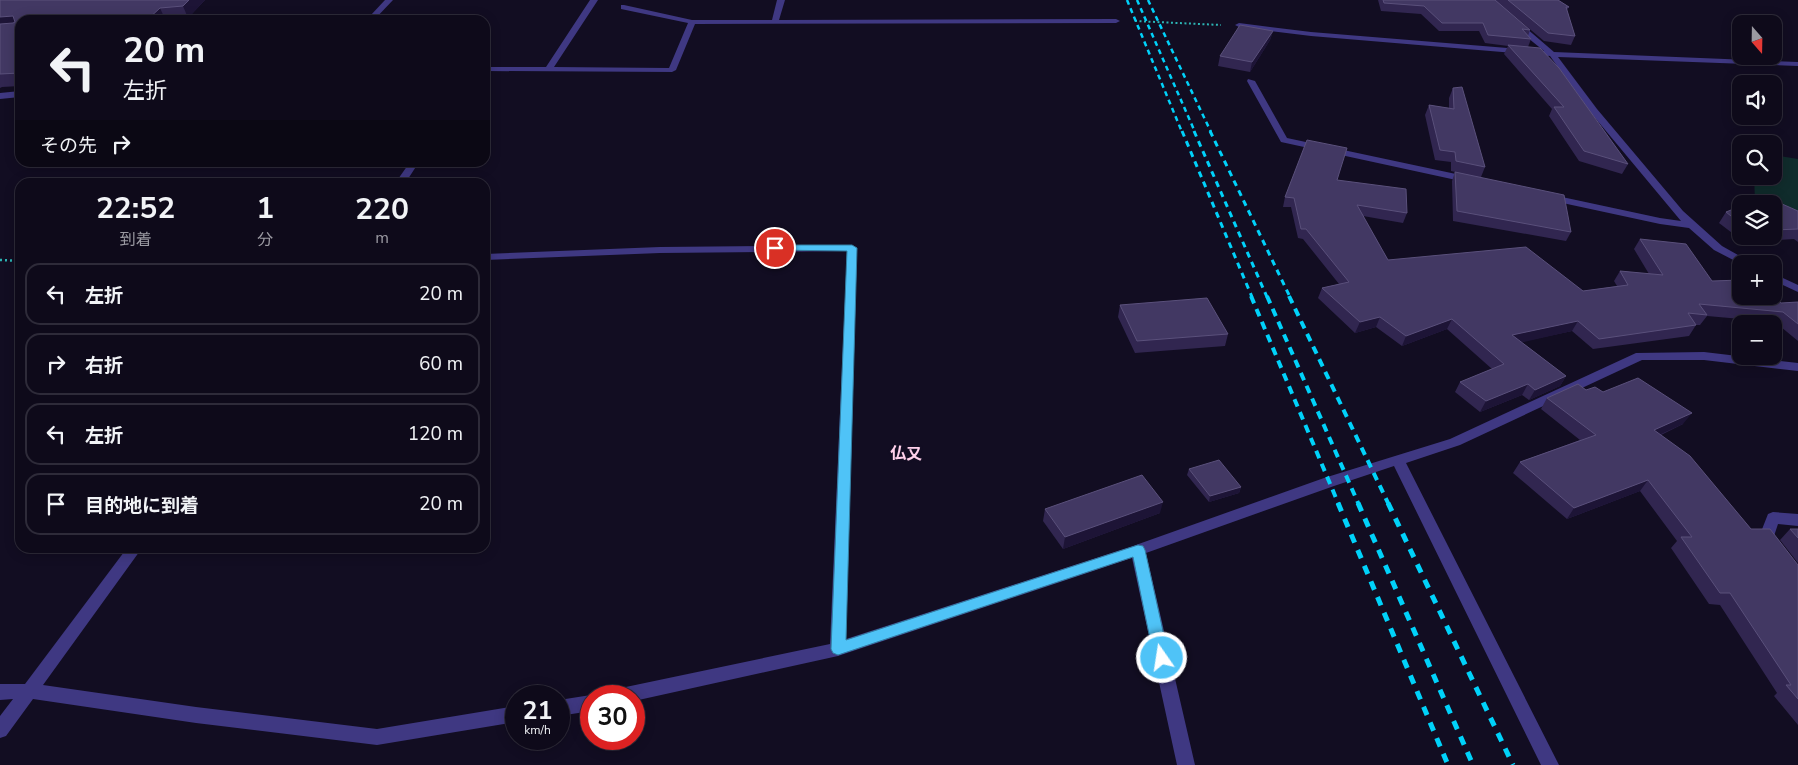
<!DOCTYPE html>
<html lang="ja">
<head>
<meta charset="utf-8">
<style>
	body { margin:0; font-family:"Nunito Sans","Noto Sans JP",sans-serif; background:#1c1827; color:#f1f3f6; height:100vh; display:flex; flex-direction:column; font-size:19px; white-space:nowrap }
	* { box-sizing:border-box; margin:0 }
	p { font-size:16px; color:#9b9aa2 }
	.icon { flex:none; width:28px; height:28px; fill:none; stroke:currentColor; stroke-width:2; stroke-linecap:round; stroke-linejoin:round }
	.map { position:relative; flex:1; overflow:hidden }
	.drawer { position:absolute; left:15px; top:178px; width:475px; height:375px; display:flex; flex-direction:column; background:#0e0a1a; border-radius:15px; box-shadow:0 2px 12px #0003,0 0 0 1px #2e2b39 }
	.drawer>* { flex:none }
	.guide { position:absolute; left:15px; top:15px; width:475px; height:152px; border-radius:15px; box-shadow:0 2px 12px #0003,0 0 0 1px #2e2b39; background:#0e0a1a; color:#f1f3f6; overflow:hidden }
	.needle { width:32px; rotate:160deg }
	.controls { position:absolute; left:1732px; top:15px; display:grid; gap:10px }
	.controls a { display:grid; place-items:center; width:50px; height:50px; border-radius:10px; background:#0e0a1a; box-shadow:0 2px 12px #0003,0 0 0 1px #2e2b39; font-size:25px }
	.speed { position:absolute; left:505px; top:685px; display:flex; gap:10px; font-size:25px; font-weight:700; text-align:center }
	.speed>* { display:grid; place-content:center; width:65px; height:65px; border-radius:50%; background:#0e0a1a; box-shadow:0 2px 12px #0003,0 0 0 1px #2e2b39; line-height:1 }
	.speed small { font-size:12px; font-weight:400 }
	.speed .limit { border:8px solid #d22; background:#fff; color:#111 }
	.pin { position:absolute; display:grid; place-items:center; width:42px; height:42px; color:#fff; margin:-21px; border:2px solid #fff; border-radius:50%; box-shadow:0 1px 5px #0007 }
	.me { position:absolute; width:55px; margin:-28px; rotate:347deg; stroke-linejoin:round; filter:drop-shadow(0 0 4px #0008) }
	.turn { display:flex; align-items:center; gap:18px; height:105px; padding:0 25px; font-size:22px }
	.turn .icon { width:65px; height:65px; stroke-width:2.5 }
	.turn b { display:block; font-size:35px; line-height:42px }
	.then { display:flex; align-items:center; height:48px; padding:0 25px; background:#0003; gap:10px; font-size:19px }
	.eta { display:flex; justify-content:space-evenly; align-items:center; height:85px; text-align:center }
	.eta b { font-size:30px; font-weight:700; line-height:35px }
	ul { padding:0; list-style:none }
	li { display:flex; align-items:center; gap:15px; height:62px; margin:0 10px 8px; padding:0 15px; border:2px solid #2e2b39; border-radius:15px }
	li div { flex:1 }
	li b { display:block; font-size:19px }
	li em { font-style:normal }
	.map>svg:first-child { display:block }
	.green { fill:#102c2c }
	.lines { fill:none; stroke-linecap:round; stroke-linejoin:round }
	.path-far1 { stroke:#2db5b5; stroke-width:2; stroke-dasharray:2 2.5; stroke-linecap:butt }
	.path { stroke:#2db5b5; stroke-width:2.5; stroke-dasharray:2 3; stroke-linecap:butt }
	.minor { fill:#3f3882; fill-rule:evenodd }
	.rail-far3 { stroke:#00d2fa; stroke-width:2.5; stroke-dasharray:5 4; stroke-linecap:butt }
	.rail-far2 { stroke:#00d2fa; stroke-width:3; stroke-dasharray:6 5; stroke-linecap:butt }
	.rail-far1 { stroke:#00d2fa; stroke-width:4; stroke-dasharray:8 6; stroke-linecap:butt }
	.rail { stroke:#00d2fa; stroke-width:5; stroke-dasharray:9 8; stroke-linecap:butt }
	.wall { fill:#312650 }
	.shaded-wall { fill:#1d1436 }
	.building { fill:#423863; stroke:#5a507b }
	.route { fill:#4fc3f7; stroke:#337fa1 }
	.labels { text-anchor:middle; stroke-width:5; stroke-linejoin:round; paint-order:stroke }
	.neighbourhood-label { font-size:16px; font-weight:bold; fill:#ffd1eb; stroke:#120d22 }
</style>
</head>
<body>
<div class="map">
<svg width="1798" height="765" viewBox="0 0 1798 765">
	<rect width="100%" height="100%" fill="#120d22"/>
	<path class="green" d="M1774,155l24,4v54l-24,-9 -19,-3 -1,-25h20z"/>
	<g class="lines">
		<path class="path-far1" d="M1135,21l86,4"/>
		<path class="path" d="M0,260l20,1"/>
		<path class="minor" d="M385,0h8l-19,20h-118l4,-2 110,-2z
			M590,0h8l-44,67 115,1 19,-45 -67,-14v-4h3l68,15h80l5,-20h8l-6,20 337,-1 4,2 -4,2 -421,1 -19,46 -4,2 -187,-1v-4h61z
			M1513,22h6l35,30 244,10v4l-240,-9 39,52 86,102 39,35 32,18h-13l-27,-14 -25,-22 -29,-4 -116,-25 -1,-2 5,-3 112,24 21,3 -90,-108 -41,-57 -239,-20 -72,-9 -4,-2 4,-2 72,9 233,19 -31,-25z
			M1248,79l7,2 32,57 183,39 5,3 -5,3 -189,-41 -34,-61z
			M20,91v6l-20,2v-6z
			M410,162h9l-13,20h-10z
			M852,245l5,3 -11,391 287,-93 191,-68 126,-39 186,-86 68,-1 94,11v8l-94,-11h-62l-182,85 -54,18 153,302h-18l-147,-299 -60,20 -188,67 49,212h-18l-45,-207 -294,98 -204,45v-5h-21l2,-5 6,-3 209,-44 17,-393 -187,2 -175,7v-6l175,-7z
			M1774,274l24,11v7l-24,-11z
			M1773,512l25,2v12l-20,-2 -4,12 3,6 -2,4c-9,3 -12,-1 -16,-9l9,-23z
			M127,548h15l-99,137 153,22 181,22 139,-23v16l-139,23 -181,-22 -163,-24 -27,37 -6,2v-22l13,-17 -13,1v-16h25z
			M591,695l3,1h-3v15l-32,5v-16z"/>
		<path class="rail-far3" d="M1127,0l55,132
			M1137,0l58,132
			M1148,0l63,132"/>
		<path class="rail-far2" d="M1182,131l70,166
			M1194,131l73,166
			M1210,131l80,166"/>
		<path class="rail-far1" d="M1251,296l88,209
			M1267,296l92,209
			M1289,296l100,209"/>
		<path class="rail" d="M1338,503l110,262
			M1358,503l115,262
			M1388,503l125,262"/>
	</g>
	<path class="wall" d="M0,0h205l-17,18 -23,1 -145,1v66l-18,1 -2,1z
		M1378,0h117l35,30 -2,6 3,3 -3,8 100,117 -6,10 -43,-13 -30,-45 3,-7 -48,-55 4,-8 -23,-3 -6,-12h-40l-18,-17 -40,-3z
		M1495,0h63l11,7 -2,3 8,26 -4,9 -27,-4z
		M1273,31l-3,9 -20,32 -32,-6 2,-10z
		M1453,88l32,79 -4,10 90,55 -5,9 -113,-20 -1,-40 3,-9 -4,-1v-9l-16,-2 -10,-45 4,-10 20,3v-10z
		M1337,180l70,33 -4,10 -40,-7 25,44 195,31 34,-5 -3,-5 6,-10 29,3 -15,-25 6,-10 72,42 69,22 17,-1v39l-23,-19 -68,-6 -7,9h-5h1l-7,11 -96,13 -21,-18 -51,11 45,34 -6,10 -31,14 -7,-5 -42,17 -25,-20 5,-10 32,-13 -45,-40 -45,17 -26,-19 -21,6 -37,-35 4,-10 17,-4 -36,-45 -5,-1 -7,-31h-8l2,-10z
		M1774,204l24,7v31l-4,-3 -50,3 -25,-19 7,-11 15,-6v30h33z
		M1120,305l108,29 -3,12 -90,7 -17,-36z
		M1586,390l17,2 80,32 -22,11 90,94 47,36v160l-24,-29 3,-3 -57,-88 -11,-1 -38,-56 6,-7 -37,-50 -73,28 -54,-46 7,-11 60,-22 -39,-31 6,-11z
		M1189,469l52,18 -2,6 -30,9 -22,-27z
		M1045,509l115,4 -97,36 -20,-28z
		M1790,529h8v34l-18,-23z"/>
	<path class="shaded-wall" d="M189,0h16l-17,18 -5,-12z
		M160,8l5,11 -1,1h-17z
		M13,16l7,11 -20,2v-12z
		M1273,31l-3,9 -20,32 2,-10z
		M1380,317l-4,10 -21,6 5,-11z
		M1452,319l-5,10 -45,17 4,-10z
		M1578,321l-6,10 -66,15 6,-11z
		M1566,376l-6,10 -31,14 6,-10z
		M1528,384l-6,11 -42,17 6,-11z
		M1692,413l-9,11 -37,17 8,-11z
		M1648,480l-8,11 -73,28 7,-11z
		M1241,487l-2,6 -30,9 1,-6z
		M1163,502l-3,11 -97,36 2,-12z"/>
	<path class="building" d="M0,0h189l-6,6 -23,2 -13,12h-127v53l-20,1v-50l13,-1 2,-1 -2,-6 -13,1z
		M1383,0h112l35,30 -8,-1 9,10 -43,-4 -5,-12h-41l-18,-17 -40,-3z
		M1508,0h50l11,7h-3l9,29 -27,-3z
		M1240,25l33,6 -21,31 -32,-6z
		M1508,45l32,3 19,20 69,96 -44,-13 -30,-44h10z
		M1462,87l23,80 -29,-6 -1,-9 -15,-2 -11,-45 25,4 -1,-21z
		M1307,140l40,8 -10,32 69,9 1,24 -50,-8 31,55 138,-13 57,44 45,-6 -8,-14 43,4 -23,-36 46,5 26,37 29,-1v16h32l8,7 17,-1v22l-15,-12 -84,-8 8,11 -19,-2 8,12 -97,14 -21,-18 -66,14 54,41 -31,14 -7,-6 -42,17 -26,-19 44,-18 -52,-45 -46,17 -26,-19 -20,5 -38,-34 27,-6 -43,-53h-5l-7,-31 -9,-1z
		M1455,172l109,23 7,37 -114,-21z
		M1764,196l34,15v18l-24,1v-26h-28z
		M1741,206v18l-15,-12z
		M1207,298l21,36 -91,7 -17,-36z
		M1638,378l54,35 -38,17 36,26 61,73h19l28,36v134l-12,-14h5l-61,-92h-10l-39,-56h11l-44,-57 -74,28 -54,-46 76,-27 -49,-37 31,-14 8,6 9,-3 8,5z
		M1219,460l22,27 -31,9 -21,-27z
		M1142,475l21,27 -98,35 -20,-28z
		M1790,529h8v9z"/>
	<path class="route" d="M775,245h77l5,3 -11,392 292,-95 5,1 2,4 24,108 -2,4 -5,2 -6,-2 -2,-4 -21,-101 -295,98 -5,-2 -2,-4 16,-398 -75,-1 -2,-2z"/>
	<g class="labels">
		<g class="neighbourhood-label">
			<text x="906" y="459">仏又</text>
		</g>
	</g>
</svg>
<div class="controls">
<a><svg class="needle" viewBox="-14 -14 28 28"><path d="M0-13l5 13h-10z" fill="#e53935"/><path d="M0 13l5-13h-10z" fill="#9b9aa2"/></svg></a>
<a><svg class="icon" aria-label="sound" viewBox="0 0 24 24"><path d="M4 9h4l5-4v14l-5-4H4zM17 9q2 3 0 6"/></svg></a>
<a><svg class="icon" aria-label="search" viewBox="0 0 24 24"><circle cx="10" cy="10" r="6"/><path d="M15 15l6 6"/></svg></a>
<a><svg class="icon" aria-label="layers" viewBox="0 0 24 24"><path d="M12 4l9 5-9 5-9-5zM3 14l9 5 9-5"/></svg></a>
<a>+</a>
<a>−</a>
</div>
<div class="speed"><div>21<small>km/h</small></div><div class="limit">30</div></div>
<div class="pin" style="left:775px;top:248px;background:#d93025"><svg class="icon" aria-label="arrive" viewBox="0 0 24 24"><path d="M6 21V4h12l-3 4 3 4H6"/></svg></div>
<svg class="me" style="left:1162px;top:658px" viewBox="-20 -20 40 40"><circle r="17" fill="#4fc3f7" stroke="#fff" stroke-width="3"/><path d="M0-11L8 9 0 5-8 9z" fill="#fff"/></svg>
<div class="guide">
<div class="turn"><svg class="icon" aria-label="left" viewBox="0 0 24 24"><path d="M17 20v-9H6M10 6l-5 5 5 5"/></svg><div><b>20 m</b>左折</div></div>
<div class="then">その先<svg class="icon" aria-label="right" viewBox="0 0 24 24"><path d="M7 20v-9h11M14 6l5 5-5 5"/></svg></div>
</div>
<section class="drawer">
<div class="eta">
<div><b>22:52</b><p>到着</p></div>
<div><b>1</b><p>分</p></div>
<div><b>220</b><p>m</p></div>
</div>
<ul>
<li><svg class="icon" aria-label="left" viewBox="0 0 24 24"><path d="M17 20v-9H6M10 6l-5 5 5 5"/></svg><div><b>左折</b></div><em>20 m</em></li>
<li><svg class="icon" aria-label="right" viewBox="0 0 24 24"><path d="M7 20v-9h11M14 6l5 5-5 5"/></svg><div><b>右折</b></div><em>60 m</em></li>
<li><svg class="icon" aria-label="left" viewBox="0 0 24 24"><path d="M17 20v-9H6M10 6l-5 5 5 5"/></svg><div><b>左折</b></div><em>120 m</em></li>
<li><svg class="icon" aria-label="arrive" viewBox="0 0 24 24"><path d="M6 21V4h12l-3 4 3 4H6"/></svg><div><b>目的地に到着</b></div><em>20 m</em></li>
</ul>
</section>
</div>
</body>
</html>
